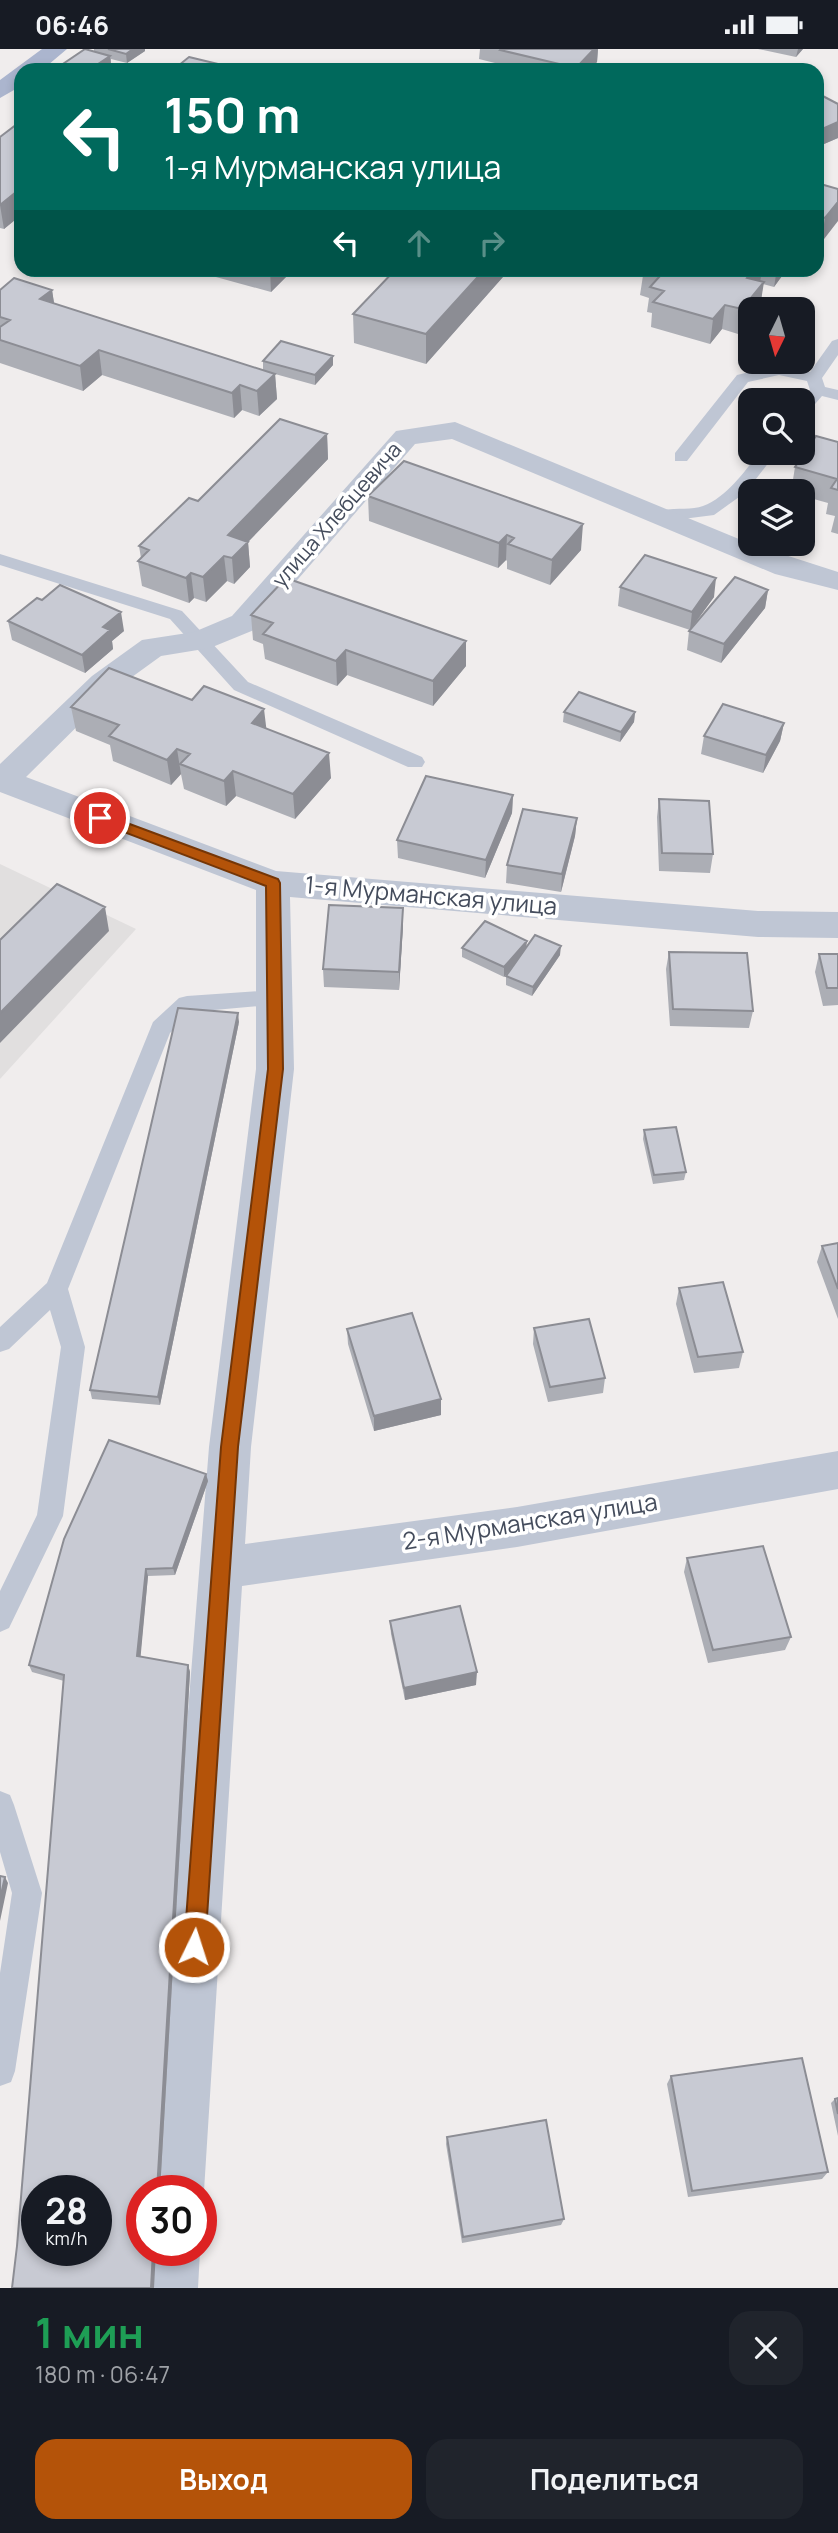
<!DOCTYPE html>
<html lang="ru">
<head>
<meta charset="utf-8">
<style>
	body { margin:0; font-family:Manrope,sans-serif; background:#20242c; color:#f1f3f6; height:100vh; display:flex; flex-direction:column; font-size:26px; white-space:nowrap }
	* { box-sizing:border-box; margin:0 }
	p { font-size:23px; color:#9ea1a6 }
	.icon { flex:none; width:38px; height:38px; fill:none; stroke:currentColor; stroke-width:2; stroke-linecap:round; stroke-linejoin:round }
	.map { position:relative; height:2239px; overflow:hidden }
	.sheet { display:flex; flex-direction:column; background:#171b24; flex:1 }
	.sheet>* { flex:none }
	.guide { position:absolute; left:14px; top:14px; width:810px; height:214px; border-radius:21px; box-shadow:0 4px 10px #0003; background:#00695c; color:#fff; overflow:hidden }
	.needle { width:46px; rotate:185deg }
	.fabs { position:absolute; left:738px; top:248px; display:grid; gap:14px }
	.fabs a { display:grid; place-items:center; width:77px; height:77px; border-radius:14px; background:#171b24; box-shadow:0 4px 10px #0003; font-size:35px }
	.speed { position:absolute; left:21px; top:2126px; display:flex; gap:14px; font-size:35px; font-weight:700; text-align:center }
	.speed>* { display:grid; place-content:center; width:91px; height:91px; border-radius:50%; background:#171b24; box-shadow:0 4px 10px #0003; line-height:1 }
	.speed small { font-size:18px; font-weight:400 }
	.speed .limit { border:10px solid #d22; background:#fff; color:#111 }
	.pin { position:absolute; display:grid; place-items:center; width:60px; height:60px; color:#fff; margin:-30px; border:4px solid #fff; border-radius:50%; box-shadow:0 2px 7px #0007 }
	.me { position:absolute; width:77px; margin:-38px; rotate:4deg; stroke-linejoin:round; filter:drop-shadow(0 0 5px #0008) }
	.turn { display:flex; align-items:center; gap:24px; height:147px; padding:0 35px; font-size:32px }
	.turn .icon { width:91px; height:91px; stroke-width:2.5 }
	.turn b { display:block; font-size:49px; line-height:60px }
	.lanes { display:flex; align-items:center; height:66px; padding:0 35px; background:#0003; justify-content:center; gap:35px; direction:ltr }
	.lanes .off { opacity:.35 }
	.round { display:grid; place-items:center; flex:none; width:74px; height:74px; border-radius:21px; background:#20242c }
	.headline { display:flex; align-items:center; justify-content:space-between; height:119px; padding:0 35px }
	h1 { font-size:42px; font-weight:700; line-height:52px; color:#1e9e55 }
	.button { display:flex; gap:14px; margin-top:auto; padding:14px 35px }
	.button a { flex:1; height:80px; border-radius:21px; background:#b45309; color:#fff; font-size:28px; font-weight:700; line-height:80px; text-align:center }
	.button a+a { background:#20242c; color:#f1f3f6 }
	.status { display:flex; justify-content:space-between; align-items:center; height:49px; padding:0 35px; background:#171b24; direction:ltr }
	.status svg { height:19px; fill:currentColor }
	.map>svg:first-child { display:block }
	.education { fill:#e1dfdf }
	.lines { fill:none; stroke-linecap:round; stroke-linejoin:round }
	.lane { fill:#bfc6d4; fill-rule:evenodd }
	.street { fill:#bfc6d4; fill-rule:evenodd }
	.primary { fill:#abb5ce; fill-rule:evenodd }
	.wall { fill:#acaeb5 }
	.shaded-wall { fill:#8c8d94 }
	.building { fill:#c8cad3; stroke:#8c8d94; stroke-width:2; fill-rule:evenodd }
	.route { fill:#b45309; stroke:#753606; stroke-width:2 }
	.labels { text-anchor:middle; stroke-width:7; stroke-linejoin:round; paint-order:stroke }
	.far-street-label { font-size:21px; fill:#444c5c; stroke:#fff }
	.street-label { font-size:24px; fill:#444c5c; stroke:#fff }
</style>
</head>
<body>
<div class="status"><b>06:46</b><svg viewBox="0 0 49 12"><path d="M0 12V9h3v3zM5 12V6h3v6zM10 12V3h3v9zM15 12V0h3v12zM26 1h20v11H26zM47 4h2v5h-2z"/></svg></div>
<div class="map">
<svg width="838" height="2239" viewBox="0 0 838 2239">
	<rect width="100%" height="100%" fill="#f0eded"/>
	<path class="education" d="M0,815l136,65 -136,150z"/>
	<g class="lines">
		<path class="lane" d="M838,290v16l-16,23 3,9 13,3v10l-16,-4 -13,15 -6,2v-12h-3l10,-11 -3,-9 -28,-6 -31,7 -61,79h-12v-8l62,-78 42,-10 31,7 22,-31z
			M759,404h17l-30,39 -32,23 -55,7 -9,-5c12,-13 38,-5 53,-11 24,-9 41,-34 56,-53z
			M0,505l182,57 66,71 174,75 3,5 -3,5h-14l-174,-77 -64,-71 -170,-54z
			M274,941l8,2 3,6 -3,6 -90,8 -22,21 -102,256 17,58 -22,169 -54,112 -9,4v-41l37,-76 24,-168 -11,-37 -41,39 -9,3v-25l47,-44 106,-261 26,-24 8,-2z
			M0,1742l10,4 4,10 28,88 -27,178 -4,11 -11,4v-113l12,-80 -12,-41z"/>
		<path class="street" d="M455,373l296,122 87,28v18l-63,-16 -323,-135 -37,5 -161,186 -44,18 -49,8 -47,34 -88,87 250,94 482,40 80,1v26l-80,-1 -468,-40 4,172 -43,378 -6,97 272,-37 321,-56v38l-321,58 -275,39 -38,605 -3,6v-6h-51l59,-744 47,-378v-179l-256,-98v-28l92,-88 50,-36 52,-8 38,-16 164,-185z
			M146,2202h54l-2,37h-54z"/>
		<path class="primary" d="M42,0h25l-25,21h-21v16l-21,12v-18z"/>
	</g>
	<path class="wall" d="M94,0h51v2l-18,12 -16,-4v6l-17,-14z
		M480,0h118l-1,13 -8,8h-80l-10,-2v-4l-20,-5z
		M758,0h45l-7,8z
		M21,32v20h-1l-3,-18z
		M817,44l21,11v34l-21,9z
		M21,72v94l-17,14 -4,-1v-91z
		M817,134l21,6 -17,54 -4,-1z
		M194,220h100l-23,23 -77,-21z
		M380,220h130l-84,95 -72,-21 -1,-29 40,-41z
		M644,220h143l-13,18 -11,-3 -3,23 -9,3v8l-13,16 -16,-5 -12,15 -59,-17 1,-14 -5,-1 2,-14 -9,-3z
		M0,241h52l2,14 209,66v-9l70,4 -18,20 -40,-11 2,25 -18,17 -17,-6 -8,8 -132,-43 -19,16 -83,-28z
		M327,385l1,25 -80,83 2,25 -16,17 -7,-3 -21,21 -12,-4 -5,5 -47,-17 -4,-25 3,-3 -2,-12z
		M838,393v92l-7,-2 4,-16 -9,-2 2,-11 -25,-7v-4h-12l4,-25z
		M368,447l213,54 -31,35 -43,-16v-8l-1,-1 -8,8 -129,-47z
		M620,538l94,10 -24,33 -72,-24z
		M768,541l-3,18 -44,55 -34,-13 2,-19z
		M251,566l215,26v25l-33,40 -86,-31 -10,11 -72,-27 -2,-15 -10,-4z
		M8,572l116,10 -12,10 1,8 -28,24 -73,-33z
		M71,658l195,21 65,50 -36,41 -59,-23 -10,10 -42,-17 -3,-15 -10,11 -58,-24 -3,-16 -34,-14z
		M564,663h71l-1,10 -14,20 -57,-20z
		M784,674l-4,18 -17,32 -62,-19 3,-18z
		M513,746l-1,18 -27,65 -87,-20 -1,-18z
		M659,750l54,55 -3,19 -51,-2 -2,-54z
		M577,769l-2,18 -14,56 -55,-9 1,-18z
		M403,859v18l-4,64 -75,-3 -1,-18z
		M527,898l33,8 -28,41 -26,-11v-9l8,-11 -10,12 -42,-20v-9z
		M669,903l84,59 -4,17 -79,-2 -4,-57z
		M819,905h19v51l-15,1 -8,-34z
		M239,973l-79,383 -68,-6 -2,-9z
		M644,1081l42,42 -2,8 -31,4 -10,-45z
		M838,1194v76l-21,-57 5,-16z
		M679,1239l64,64 -4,16 -45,5 -18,-69z
		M534,1279l71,50 -2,15 -55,9 -15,-58z
		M347,1280l94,70v16l-67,16 -26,-87z
		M206,1425l2,7 -33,94 -27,1 -8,81 48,8 2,7 -30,519h-18l-78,-510 -32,-9 -3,-7z
		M687,1509l104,79 -6,13 -77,13 -24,-91z
		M390,1572l86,64 -71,15 -14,-66z
		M671,2027l157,96 -6,7 -134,18 -21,-113z
		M838,2049v38l-7,-33 4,-4z
		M447,2088l117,82 -3,6 -99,18 -16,-99z"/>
	<path class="shaded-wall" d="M133,0h12v2l-18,12 -1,-9z
		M594,0h4l-1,13 -8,8h-14l1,-2z
		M798,0h5l-7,8z
		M110,7l1,9 -7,5h-15z
		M218,15v6h-8z
		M838,73v16l-21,9 3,-17z
		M21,139v27l-17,14 -4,-24z
		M838,153v19l-17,22 4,-25z
		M270,220h24l-23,23z
		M485,220h25l-84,95v-30z
		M754,220h8l-2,14 -13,-5z
		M777,220h10l-13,18z
		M764,233l-4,25 -2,3h-7v8l-13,16 4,-25z
		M52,241l4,25 -16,-16z
		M725,256l-3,24 -12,15 3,-25z
		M99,301l3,25 -19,16 -3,-25z
		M333,307v9l-18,20v-10z
		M275,325l2,25 -18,17 -2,-25z
		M240,336l2,25 -8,8 -2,-25z
		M327,385l1,25 -80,83 2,25 -16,17 -2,-26 -4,-23z
		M583,475l-2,26 -31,35 2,-25z
		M507,486l-1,25 -8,8 1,-25z
		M224,507l3,25 -21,21 -3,-25z
		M191,524l3,25 -5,5 -3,-25z
		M716,529l-2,19 -24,33 2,-18z
		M768,541l-3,18 -44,55 3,-19z
		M121,563l3,19 -12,10 1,8 -28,24 -3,-18 21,-28z
		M466,592v25l-33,40v-25z
		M346,601l1,25 -10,11 -1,-25z
		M264,660l3,25 -15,-11z
		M635,663l-1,10 -14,20 1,-10z
		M784,674l-4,18 -17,32 3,-18z
		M177,700l4,25 -10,11 -4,-25z
		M329,704l2,25 -36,41 -2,-25z
		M233,722l3,25 -10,10 -2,-25z
		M513,746l-1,18 -27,65 1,-18z
		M577,769l-2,18 -14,56 1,-18z
		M105,858l4,24 -109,112v-30z
		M403,859v18l-4,64v-18z
		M527,892l-1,9 -22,27v-10z
		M561,897l-1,9 -28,41 1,-9z
		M238,964l1,9 -79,383 -2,-8z
		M441,1350v16l-67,16v-15z
		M206,1425l2,7 -33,94 -2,-7z
		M146,1520l2,7 -8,87 -3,-7z
		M188,1616l2,7 -30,519h-3z
		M477,1623l-1,13 -71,15 -1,-12z
		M5,1828l3,6 -8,38v-22z
		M153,2202h3l-2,37h-3z"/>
	<path class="building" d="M85,0l25,7 -21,14h-35z
		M108,0h25l-7,5z
		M501,0h93l-18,19 -76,-18z
		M189,8l29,7 -8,6h-37z
		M40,18l13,3h-18z
		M817,44l21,11v18l-18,8 -3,-2z
		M21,72v67l-21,17v-68z
		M817,134l21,6v13l-13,16 -8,-2z
		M396,220h89l-59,65 -73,-20z
		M644,220h110l-7,9 17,4 -22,27 -17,-4 -12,14 -60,-17 11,-11 -14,-4 10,-11 -17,-5z
		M14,229l38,12 -12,9 235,75 -18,17 -17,-6 -8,8 -133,-43 -19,16 -80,-26v-13l10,-7 -10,-3v-27z
		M281,292l52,15 -18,19 -52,-14z
		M280,370l47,15 -99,101 20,7 -16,16 -8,-2 -21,21 -12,-4 -5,5 -48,-17 11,-11 -10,-4 50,-48 9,3z
		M816,387l22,6v48l-7,-2 6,-9 -42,-12z
		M404,412l179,63 -31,36 -44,-16 6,-6 -7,-3 -8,8 -131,-47z
		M645,506l71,23 -24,34 -72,-25z
		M735,528l33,13 -44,54 -35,-13z
		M286,529l180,63 -33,40 -87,-31 -10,11 -73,-27 10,-11 -22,-8z
		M60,536l61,27 -18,15 7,3 -28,25 -74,-34 29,-23 5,2z
		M109,619l83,32 12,-14 60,23 -12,14 77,30 -36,41 -60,-23 -9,10 -44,-17 10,-10 -13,-5 -10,11 -58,-24 10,-11 -48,-18z
		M579,643l56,20 -14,20 -57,-20z
		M723,655l61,19 -18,32 -62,-19z
		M426,727l87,19 -27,65 -89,-20z
		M659,750l50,2 4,53 -51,-1z
		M523,760l54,9 -15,56 -55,-9z
		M57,835l48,23 -105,106v-73z
		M329,856l74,3 -4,64 -76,-3z
		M485,872l42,20 -23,26 -42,-19z
		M535,886l26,11 -28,41 -27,-11z
		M669,903l78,1 6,58 -80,-2z
		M819,905h19v34h-11z
		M178,959l60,5 -80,384 -68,-7z
		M676,1078l10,45 -32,3 -10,-45z
		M838,1194v46l-16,-43z
		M723,1233l20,70 -45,5 -19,-69z
		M412,1264l29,86 -67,17 -27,-87z
		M589,1270l16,59 -55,9 -16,-59z
		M109,1391l97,34 -33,94 -27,1 -9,87 51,9 -31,526h-15v60h11l-2,37h-139l5,-42 47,-571 -35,-10 35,-126zM37,2142h59v60h-59z
		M763,1497l28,91 -78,13 -26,-92z
		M460,1557l17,66 -73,16 -14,-67z
		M0,1827l5,1 -5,22z
		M802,2009l26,114 -136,19 -21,-115z
		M838,2049v16l-3,-15z
		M546,2071l18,99 -101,18 -16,-100z"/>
	<path class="route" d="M100,764l178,66 2,4 3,186 -45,378 -33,500 -3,8 -8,3 -7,-3 -3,-8 37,-500 47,-378 -2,-183 -171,-65 -2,-3z"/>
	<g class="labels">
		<g class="far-street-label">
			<text transform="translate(337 466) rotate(-49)" y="7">улица Хлебцевича</text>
		</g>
		<g class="street-label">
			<text transform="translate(431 847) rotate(5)" y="8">1-я Мурманская улица</text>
			<text transform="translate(530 1473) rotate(-9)" y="8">2-я Мурманская улица</text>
		</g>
	</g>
</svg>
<div class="fabs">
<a><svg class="needle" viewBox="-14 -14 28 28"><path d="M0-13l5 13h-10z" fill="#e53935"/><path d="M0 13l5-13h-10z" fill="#9ea1a6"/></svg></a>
<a><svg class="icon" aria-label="search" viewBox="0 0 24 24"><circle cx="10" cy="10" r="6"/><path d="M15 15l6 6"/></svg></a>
<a><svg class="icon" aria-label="layers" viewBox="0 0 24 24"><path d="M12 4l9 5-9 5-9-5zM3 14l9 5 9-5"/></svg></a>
</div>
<div class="speed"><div>28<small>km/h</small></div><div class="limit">30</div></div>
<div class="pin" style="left:100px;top:769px;background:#d93025"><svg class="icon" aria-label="arrive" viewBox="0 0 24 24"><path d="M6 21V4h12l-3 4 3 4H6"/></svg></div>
<svg class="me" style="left:194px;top:1898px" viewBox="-20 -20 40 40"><circle r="17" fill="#b45309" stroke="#fff" stroke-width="3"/><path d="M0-11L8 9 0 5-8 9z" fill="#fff"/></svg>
<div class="guide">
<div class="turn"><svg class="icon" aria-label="left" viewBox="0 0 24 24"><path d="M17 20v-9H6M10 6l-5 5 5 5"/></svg><div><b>150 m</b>1-я Мурманская улица</div></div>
<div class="lanes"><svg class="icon" aria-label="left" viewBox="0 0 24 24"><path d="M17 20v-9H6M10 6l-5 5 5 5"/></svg><svg class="icon off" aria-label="ahead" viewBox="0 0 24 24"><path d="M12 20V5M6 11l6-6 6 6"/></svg><svg class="icon off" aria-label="right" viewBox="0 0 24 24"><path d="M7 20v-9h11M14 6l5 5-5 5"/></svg></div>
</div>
</div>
<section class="sheet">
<div class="headline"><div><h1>1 мин</h1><p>180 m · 06:47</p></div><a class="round"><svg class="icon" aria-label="close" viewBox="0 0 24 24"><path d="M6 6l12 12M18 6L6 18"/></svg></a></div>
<div class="button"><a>Выход</a><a>Поделиться</a></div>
</section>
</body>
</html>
